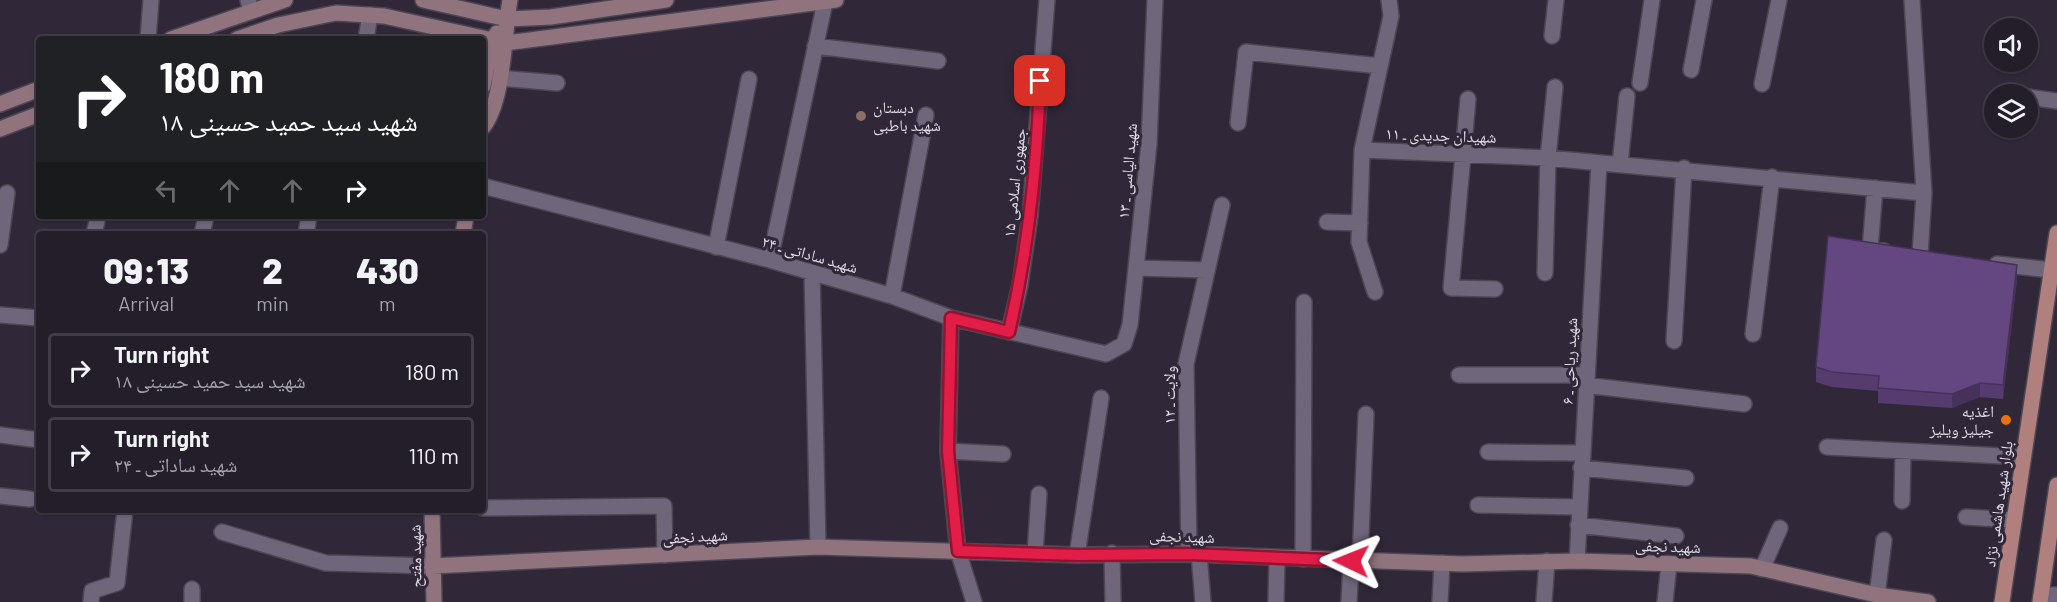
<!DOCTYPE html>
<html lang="en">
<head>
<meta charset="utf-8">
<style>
	body { margin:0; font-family:Barlow,"Noto Naskh Arabic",sans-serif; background:#302b37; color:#f1f3f6; height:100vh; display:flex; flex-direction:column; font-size:22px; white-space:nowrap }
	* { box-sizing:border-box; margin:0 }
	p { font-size:20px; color:#a3a2a9 }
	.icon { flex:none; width:33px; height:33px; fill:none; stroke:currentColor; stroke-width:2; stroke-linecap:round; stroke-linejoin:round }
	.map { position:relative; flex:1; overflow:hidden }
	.panel { position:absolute; left:36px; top:231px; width:450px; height:282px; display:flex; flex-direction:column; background:#241e2b; border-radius:6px; box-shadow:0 2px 4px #0004,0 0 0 2px #413c47 }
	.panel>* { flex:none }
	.hud { position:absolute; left:36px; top:36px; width:450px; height:183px; border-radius:6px; box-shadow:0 2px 4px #0004,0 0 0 2px #413c47; background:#202124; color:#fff; overflow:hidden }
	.fabs { position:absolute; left:1984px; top:18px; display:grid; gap:12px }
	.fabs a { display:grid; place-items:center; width:54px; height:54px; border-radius:50%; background:#241e2b; box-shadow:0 2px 4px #0004,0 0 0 2px #413c47; font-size:30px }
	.pin { position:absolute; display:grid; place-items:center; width:51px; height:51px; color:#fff; margin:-26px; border-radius:12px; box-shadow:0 3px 9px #0006 }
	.me { position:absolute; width:66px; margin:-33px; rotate:272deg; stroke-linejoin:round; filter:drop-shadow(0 0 4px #0008) }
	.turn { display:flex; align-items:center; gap:21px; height:126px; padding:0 24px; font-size:27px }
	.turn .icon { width:78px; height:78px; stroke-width:2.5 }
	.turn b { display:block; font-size:42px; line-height:51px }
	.lanes { display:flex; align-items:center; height:57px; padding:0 24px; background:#0003; justify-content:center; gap:30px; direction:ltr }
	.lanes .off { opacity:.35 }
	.eta { display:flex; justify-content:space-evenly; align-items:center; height:102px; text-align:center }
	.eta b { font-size:36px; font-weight:800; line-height:42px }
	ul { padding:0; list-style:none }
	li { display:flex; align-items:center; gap:18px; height:75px; margin:0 12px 9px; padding:0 12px; border:3px solid #413c47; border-radius:6px }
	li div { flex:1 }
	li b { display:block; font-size:22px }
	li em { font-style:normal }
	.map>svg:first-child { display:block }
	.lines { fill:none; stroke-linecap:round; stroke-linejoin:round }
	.street-casing { stroke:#4c4553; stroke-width:18 }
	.secondary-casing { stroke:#4c4553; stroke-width:18 }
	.primary-casing { stroke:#4c4553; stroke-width:18 }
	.street { stroke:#70667b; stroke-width:15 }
	.secondary { stroke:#90737c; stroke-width:15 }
	.primary { stroke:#af807d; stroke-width:15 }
	.wall { fill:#563c6e }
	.shaded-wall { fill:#46315a }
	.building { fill:#644680; stroke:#46315a; stroke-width:1.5 }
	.route-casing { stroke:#92132f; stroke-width:15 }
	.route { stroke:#e11d48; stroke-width:10 }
	.education-dot { fill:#8d6e63; stroke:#302839; stroke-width:2 }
	.food-dot { fill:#e8710a; stroke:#302839; stroke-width:2 }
	.labels { text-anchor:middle; stroke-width:6; stroke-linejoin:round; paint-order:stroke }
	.poi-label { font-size:16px; fill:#e0dbe6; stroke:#302839; text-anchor:start }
	.street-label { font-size:16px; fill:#e0dbe6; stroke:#302839 }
</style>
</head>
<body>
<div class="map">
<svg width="2057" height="602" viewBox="0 0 2057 602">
	<rect width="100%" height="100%" fill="#302839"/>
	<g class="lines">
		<defs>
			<path id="street" d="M248,0l3,10
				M1912,0l12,193 -4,62
				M1552,36l4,-36
				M148,39l3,-39
				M366,39l4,-24
				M815,46l123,15
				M1691,70l13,-70
				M499,78l58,5
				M1640,83l12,-83
				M1762,84l17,-84
				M2028,97l29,4
				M1468,99l-17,189 44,1
				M1238,123l8,-71 134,14
				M1362,150l186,8 376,35
				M1620,164l7,-68
				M483,186l287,74 122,36 59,22 155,36 18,-10 6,-19 19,-181 6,-144
				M1875,188l-5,61 14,2
				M1327,222l33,1
				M94,234l4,-18
				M202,234l4,-18
				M306,234l3,-18
				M0,245l7,-52
				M716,247l33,-168
				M770,260l55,-258
				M1997,264l54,6
				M1136,268l71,2
				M812,272l6,275
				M1545,273l3,-115 7,-71
				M1375,292l-16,-50 3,-92 29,-134 -2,-16
				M892,296l34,-181
				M0,315l39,3
				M951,318l-3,133 10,100 16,51
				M1009,332l11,-47 10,-69 17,-216
				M1753,334l19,-157
				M1674,341l10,-173
				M1459,375h126
				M1585,385l159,19
				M0,435l39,5
				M1827,447l196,10
				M948,451l55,3
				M1488,452l94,1
				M1581,468l105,10
				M0,496l30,3
				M1902,501l1,-50
				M1478,505l100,2
				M483,508l181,-2 1,49
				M1966,517l48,3
				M1578,525l98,11
				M222,532l104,31 106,3
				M1035,553l4,-59
				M1112,553l1,49
				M1189,554l-3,-190 36,-159
				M1199,554l4,48
				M1077,555l24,-157
				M1303,559l1,-257
				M1360,561l6,-147
				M1577,561l22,-398
				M1762,569l18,-41
				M1877,595l7,-55
				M2041,595h16
				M91,602l1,-11 25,-8 8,-73
				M192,602v-13
				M1276,602l1,-44
				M1349,602l2,-41
				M1440,602l2,-39
				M1544,602l3,-41
				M1665,602l4,-38"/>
			<path id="secondary" d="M423,0l84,19 44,-2 115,-17
				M171,39l114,-39
				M237,39l41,-14 58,-12 48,3 122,27 330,-43
				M483,86l9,-46 5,-7
				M0,104l39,-15
				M483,127c21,-25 21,-94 27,-127
				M0,129l39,-15
				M463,234l3,-18
				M432,510l2,92
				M432,566l386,-19 259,8 112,-1 274,10 114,-3 174,5 126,29 51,7"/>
			<path id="primary" d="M2002,602l55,-369
				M2040,602l17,-117"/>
		</defs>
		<use href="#street" class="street-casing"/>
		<use href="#secondary" class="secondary-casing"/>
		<use href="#primary" class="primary-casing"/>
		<use href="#street" class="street"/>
		<use href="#secondary" class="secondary"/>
		<use href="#primary" class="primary"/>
	</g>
	<path class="wall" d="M2017,279l-14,120 -23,-2 -28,11 -74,-5v-12l-46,-4 -16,-5v-15z"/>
	<path class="shaded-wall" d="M2017,265v14l-14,120v-14z
		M1980,383v14l-28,11v-14z"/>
	<path class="building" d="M1828,236l189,29 -14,120 -23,-2 -28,11 -74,-6 1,-12 -47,-4 -16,-5z"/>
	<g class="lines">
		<defs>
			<path id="route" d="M1040,81c-3,85 -12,169 -31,251l-58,-14 -3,133 10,100 119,4 112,-1 162,7"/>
		</defs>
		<use href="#route" class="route-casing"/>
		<use href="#route" class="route"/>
	</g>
	<circle class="education-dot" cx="861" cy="116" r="6"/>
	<circle class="food-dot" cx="2006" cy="420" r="6"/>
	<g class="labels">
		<g class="poi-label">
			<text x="873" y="113">دبستان<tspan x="873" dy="18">شهید باطبی</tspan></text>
			<text x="1994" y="417" text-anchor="end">اغذیه<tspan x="1994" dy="18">جیلیز ویلیز</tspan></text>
		</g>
		<g class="street-label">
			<text transform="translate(1441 135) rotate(2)" y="6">شهیدان جدیدی ـ ۱۱</text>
			<text transform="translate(1127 171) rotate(-85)" y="6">شهید الیاسی ـ ۱۳</text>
			<text transform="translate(1014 183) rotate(-84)" y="6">جمهوری اسلامی ۱۵</text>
			<text transform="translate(810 254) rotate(16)" y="6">شهید ساداتی ـ ۲۴</text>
			<text transform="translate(1569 361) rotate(-87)" y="6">شهید ریاحی ـ ۶</text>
			<text transform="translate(1169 395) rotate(-90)" y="6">ولایت ـ ۱۲</text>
			<text transform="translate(1998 504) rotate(-82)" y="6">بلوار شهید هاشمی نژاد</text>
			<text transform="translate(695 536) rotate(-3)" y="6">شهید نجفی</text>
			<text transform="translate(1182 536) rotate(2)" y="6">شهید نجفی</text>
			<text transform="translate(1668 546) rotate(2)" y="6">شهید نجفی</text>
			<text transform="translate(415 556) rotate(-91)" y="6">شهید مفتح</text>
		</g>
	</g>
</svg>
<div class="fabs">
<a><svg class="icon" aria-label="sound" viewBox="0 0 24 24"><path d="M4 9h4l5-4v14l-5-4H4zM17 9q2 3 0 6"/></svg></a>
<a><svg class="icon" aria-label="layers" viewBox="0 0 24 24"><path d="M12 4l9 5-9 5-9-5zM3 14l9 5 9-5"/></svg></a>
</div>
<div class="pin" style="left:1040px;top:81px;background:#d93025"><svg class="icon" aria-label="arrive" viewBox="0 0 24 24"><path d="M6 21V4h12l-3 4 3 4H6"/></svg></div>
<svg class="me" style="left:1351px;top:561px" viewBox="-20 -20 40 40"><path d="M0-17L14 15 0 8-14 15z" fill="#e11d48" stroke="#fff" stroke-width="4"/></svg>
<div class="hud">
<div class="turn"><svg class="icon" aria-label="right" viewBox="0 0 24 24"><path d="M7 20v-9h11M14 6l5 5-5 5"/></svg><div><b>180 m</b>شهید سید حمید حسینی ۱۸</div></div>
<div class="lanes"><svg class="icon off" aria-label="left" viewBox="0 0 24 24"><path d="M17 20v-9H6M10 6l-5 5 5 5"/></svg><svg class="icon off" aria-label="ahead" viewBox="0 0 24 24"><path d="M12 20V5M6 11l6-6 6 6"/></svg><svg class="icon off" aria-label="ahead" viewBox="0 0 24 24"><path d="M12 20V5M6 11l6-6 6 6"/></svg><svg class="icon" aria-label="right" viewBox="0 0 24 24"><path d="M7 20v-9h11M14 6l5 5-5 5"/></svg></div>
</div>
<section class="panel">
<div class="eta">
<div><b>09:13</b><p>Arrival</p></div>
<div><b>2</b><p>min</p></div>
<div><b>430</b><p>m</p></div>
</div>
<ul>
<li><svg class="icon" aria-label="right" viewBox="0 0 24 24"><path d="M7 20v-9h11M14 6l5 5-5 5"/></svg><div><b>Turn right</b><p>شهید سید حمید حسینی ۱۸</p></div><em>180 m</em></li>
<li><svg class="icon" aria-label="right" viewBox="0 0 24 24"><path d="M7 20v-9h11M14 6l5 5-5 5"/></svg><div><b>Turn right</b><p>شهید ساداتی ـ ۲۴</p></div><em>110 m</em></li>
</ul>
</section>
</div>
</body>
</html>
